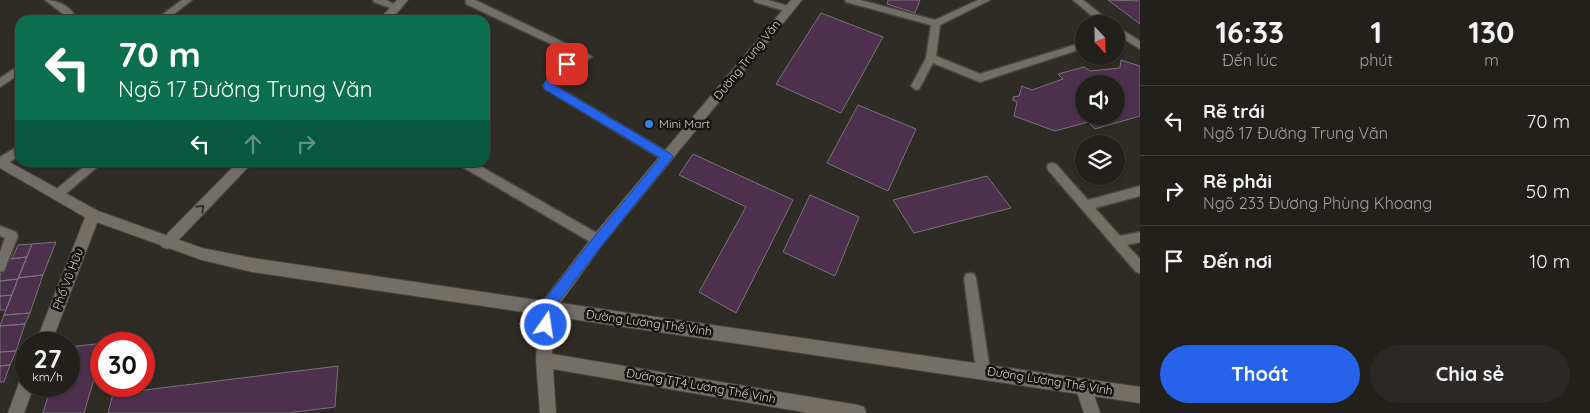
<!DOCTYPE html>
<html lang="vi">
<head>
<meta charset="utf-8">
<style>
	body { margin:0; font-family:Quicksand,sans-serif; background:#2b2825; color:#f1f3f6; height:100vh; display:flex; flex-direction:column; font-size:19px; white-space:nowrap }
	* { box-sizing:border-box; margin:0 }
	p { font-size:16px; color:#a3a3a3 }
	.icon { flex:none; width:28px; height:28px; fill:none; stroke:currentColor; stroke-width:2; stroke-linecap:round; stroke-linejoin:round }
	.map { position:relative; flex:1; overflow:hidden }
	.side { display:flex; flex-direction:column; background:#23201c; width:450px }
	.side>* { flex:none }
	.top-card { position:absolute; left:15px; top:15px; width:475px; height:152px; border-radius:15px; box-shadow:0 1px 4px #0004,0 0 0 1px #403e3b; background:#0b6e4f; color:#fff; overflow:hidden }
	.needle { width:32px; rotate:158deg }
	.fabs { position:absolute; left:1075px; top:15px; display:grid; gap:10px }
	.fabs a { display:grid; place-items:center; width:50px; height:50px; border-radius:50%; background:#23201c; box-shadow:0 1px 4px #0004,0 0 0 1px #403e3b; font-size:25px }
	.speed { position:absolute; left:15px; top:332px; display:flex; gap:10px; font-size:25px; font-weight:700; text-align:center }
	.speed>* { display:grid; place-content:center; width:65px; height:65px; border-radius:50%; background:#23201c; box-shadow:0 1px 4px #0004,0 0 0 1px #403e3b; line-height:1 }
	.speed small { font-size:12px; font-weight:400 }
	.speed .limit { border:8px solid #d22; background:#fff; color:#111 }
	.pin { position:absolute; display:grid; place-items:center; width:42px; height:42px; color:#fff; margin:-21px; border-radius:10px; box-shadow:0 2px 8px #0006 }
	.me { position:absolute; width:55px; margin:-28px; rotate:13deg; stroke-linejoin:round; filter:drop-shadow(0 0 4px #0008) }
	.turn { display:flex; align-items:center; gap:18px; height:105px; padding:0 20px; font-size:22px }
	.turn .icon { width:65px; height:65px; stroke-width:2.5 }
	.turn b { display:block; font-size:35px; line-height:42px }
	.lanes { display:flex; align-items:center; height:48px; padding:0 20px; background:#0003; justify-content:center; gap:25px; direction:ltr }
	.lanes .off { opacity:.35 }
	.eta { display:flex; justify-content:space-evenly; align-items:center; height:85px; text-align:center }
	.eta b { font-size:30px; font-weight:800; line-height:35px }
	.primary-button { display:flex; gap:10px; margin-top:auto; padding:10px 20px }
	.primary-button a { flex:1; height:58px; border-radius:30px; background:#2563eb; color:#fff; font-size:20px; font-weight:800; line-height:58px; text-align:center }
	.primary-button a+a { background:#2b2825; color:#f1f3f6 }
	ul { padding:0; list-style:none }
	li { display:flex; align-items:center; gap:15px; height:70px; padding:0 20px; border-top:1px solid #403e3b }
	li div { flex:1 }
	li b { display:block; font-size:19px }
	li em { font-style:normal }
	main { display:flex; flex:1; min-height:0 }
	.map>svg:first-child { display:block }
	.building { fill:#4c304d; stroke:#7a737a; fill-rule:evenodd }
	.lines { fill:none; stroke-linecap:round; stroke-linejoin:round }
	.service-casing { stroke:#494640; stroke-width:3 }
	.minor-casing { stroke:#494640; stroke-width:2 }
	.tertiary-casing { stroke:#494640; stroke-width:2 }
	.service { fill:#736f67; fill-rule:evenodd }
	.minor { fill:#736f67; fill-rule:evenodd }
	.tertiary { fill:#736f67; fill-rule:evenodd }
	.oneway { stroke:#322f2b }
	.route { fill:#2563eb; stroke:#184099 }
	.shop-dot { fill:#3f7fe0; stroke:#161411; stroke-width:2 }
	.labels { text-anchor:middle; stroke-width:5; stroke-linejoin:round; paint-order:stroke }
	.street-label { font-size:12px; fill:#d6d4d0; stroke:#161411 }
	.poi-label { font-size:12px; fill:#d6d4d0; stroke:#161411; text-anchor:start }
</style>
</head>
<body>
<main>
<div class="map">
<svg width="1140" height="413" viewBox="0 0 1140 413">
	<rect width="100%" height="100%" fill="#2f2b25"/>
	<path class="building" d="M888,0h32l-5,13 -28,-9z
		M1108,0l32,1v23z
		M821,13l62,24 -42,76 -65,-29z
		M1121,60l19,6v50l-45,13 -7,-7 -33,9 -41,-15 3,-14 -4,-2v-3l6,-1 3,-10 10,4 31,-11 -5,-5 26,-7 6,4 30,-3zM1084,84h32v32h-32z
		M858,105l58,24 -28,62 -61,-28z
		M693,154l100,46 -57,113 -37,-21 47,-85 -67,-32z
		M987,176l24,32 -97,25 -21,-33z
		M810,195l49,22 -24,59 -52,-24z
		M56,242l-13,33 -25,3 14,-34z
		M32,244l-5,13 -15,2 6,-14z
		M27,257l-9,22 -18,2v-6l7,-16z
		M43,275l-13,38 -26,2 14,-37z
		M18,279l-6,16 -12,1v-15z
		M12,295l-6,15h-6v-14z
		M30,313l-5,11 -25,2 4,-11z
		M25,324l-9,27 -16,1v-26z
		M105,343l-4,1v11l-17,58h-41l8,-27h18v-39z
		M16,351l-6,14 -10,1v-14z
		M10,365l-6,17h-4v-16z
		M338,366l-3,41 -47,6h-180l5,-19z"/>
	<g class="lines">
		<defs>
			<path id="service" d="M45,0c13,0 27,7 33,20h-10l-1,-3z
				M182,0h10l-26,20h-11z
				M373,0h13l14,7 -4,3 -22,-8z
				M466,0h9l115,55 2,2 -5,3 -9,-3 -24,28 117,69 1,3 -1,3h-8l-118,-71 -2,-3 2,-3 25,-30 -104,-49z
				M754,0h14l23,7 1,2 -4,3 -33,-10z
				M845,0h15l75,20 43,-20h12l-50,25 -4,31 44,18 104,-32v6l-104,34 -47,-19 -14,26 -3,1 -5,-4 15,-28 5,-33 -85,-23z
				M1073,0h10l30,24h-11z
				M1116,26l24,15v8l-24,-15z
				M20,65v9l-20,13v-9z
				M20,145v10l-15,10 -5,1v-9z
				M90,162h13l-41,35h-8l-2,-3 2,-3z
				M458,162h15l129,74 2,4 -2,4 -4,1 -4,-1 -135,-79z
				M1052,163l4,1 32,36 52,-14v10l-45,12 25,28 20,-4v10l-13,3 13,14v14l-4,-1 -88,-102 -1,-3 1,-3z
				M0,226l16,6 2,4 -14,35 -4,1v-20l5,-14 -5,-2z
				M970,273l4,1 2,4 14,93 -2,5 -5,1 -5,-1 -2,-5 -12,-93 2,-4z"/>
			<path id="minor" d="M397,0h11l-17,20h-12z
				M238,162h15l-81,85 -5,2 -5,-2 -2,-4 2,-4z
				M93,209l5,2 2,4 -49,129h-16l51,-129 2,-4z
				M547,301l5,2 3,5 -3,46 306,51 6,2 2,6h-57l-256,-44 3,44h-16l-4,-53 3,-52 3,-5z
				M26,378v8h8l-10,27h-16l12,-33z
				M1083,378l6,2 11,33h-16l-9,-27 2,-6z"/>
			<path id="tertiary" d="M791,0h11l-199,244 -43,59 580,84v16l-888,-131 -50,-12 -114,-41 -88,-51v-11l98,54 104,37 50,10 291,43 50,-65z"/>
		</defs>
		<use href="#service" class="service-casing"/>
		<use href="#minor" class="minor-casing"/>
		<use href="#tertiary" class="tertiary-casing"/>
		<use href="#service" class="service"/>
		<use href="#minor" class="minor"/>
		<use href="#tertiary" class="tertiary"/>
	</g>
	<defs><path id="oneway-chevron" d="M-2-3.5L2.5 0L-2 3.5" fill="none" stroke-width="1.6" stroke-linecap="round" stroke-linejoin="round" transform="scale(1.25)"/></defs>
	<use class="oneway" href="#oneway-chevron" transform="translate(201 208) rotate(-45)"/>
	<path class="route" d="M567,60l4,4 -17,21 117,69 2,3 -70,87 -50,65 -3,20 -4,2 -5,-2 -2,-4 3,-22 52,-66 66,-79 -116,-69v-6l19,-22z"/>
	<circle class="shop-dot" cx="649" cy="124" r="5"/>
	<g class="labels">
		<g class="street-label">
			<text transform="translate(747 60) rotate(-51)" y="4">Đường Trung Văn</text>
			<text transform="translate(68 279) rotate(-69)" y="4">Phố Vũ Hữu</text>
			<text transform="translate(649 323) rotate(8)" y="4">Đường Lương Thế Vinh</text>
			<text transform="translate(1050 381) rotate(9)" y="4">Đường Lương Thế Vinh</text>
			<text transform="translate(701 386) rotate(10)" y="4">Đường TT4 Lương Thế Vinh</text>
		</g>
		<g class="poi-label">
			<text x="659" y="128">Mini Mart</text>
		</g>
	</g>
</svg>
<div class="fabs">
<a><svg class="needle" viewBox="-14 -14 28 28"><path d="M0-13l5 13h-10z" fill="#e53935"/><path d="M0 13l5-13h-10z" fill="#a3a3a3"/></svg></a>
<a><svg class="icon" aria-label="sound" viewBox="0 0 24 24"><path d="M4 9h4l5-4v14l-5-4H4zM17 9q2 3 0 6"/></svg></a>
<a><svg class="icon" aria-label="layers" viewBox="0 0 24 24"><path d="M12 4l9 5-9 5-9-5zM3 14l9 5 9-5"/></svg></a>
</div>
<div class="speed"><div>27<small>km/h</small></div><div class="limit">30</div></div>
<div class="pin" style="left:567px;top:64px;background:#d93025"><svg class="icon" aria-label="arrive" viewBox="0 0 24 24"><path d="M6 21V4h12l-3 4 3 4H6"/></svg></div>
<svg class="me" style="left:546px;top:325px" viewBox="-20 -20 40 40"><circle r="17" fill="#2563eb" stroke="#fff" stroke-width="3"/><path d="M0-11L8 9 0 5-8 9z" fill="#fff"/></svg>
<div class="top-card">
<div class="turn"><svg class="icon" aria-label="left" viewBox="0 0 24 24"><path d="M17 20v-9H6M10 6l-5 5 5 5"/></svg><div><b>70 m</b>Ngõ 17 Đường Trung Văn</div></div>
<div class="lanes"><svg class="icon" aria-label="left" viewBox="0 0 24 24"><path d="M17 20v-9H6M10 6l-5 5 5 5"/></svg><svg class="icon off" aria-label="ahead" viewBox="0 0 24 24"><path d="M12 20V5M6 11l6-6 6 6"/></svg><svg class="icon off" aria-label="right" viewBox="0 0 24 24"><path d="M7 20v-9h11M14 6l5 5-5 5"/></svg></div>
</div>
</div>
<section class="side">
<div class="eta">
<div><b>16:33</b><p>Đến lúc</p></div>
<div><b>1</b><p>phút</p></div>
<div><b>130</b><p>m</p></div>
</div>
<ul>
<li><svg class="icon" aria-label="left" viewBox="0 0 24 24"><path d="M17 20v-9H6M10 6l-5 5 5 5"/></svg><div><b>Rẽ trái</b><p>Ngõ 17 Đường Trung Văn</p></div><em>70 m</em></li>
<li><svg class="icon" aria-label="right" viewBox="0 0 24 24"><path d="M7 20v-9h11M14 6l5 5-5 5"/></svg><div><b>Rẽ phải</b><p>Ngõ 233 Đương Phùng Khoang</p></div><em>50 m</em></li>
<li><svg class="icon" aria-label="arrive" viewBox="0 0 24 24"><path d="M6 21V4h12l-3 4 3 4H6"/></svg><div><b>Đến nơi</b></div><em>10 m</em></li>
</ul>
<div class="primary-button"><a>Thoát</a><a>Chia sẻ</a></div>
</section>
</main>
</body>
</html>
